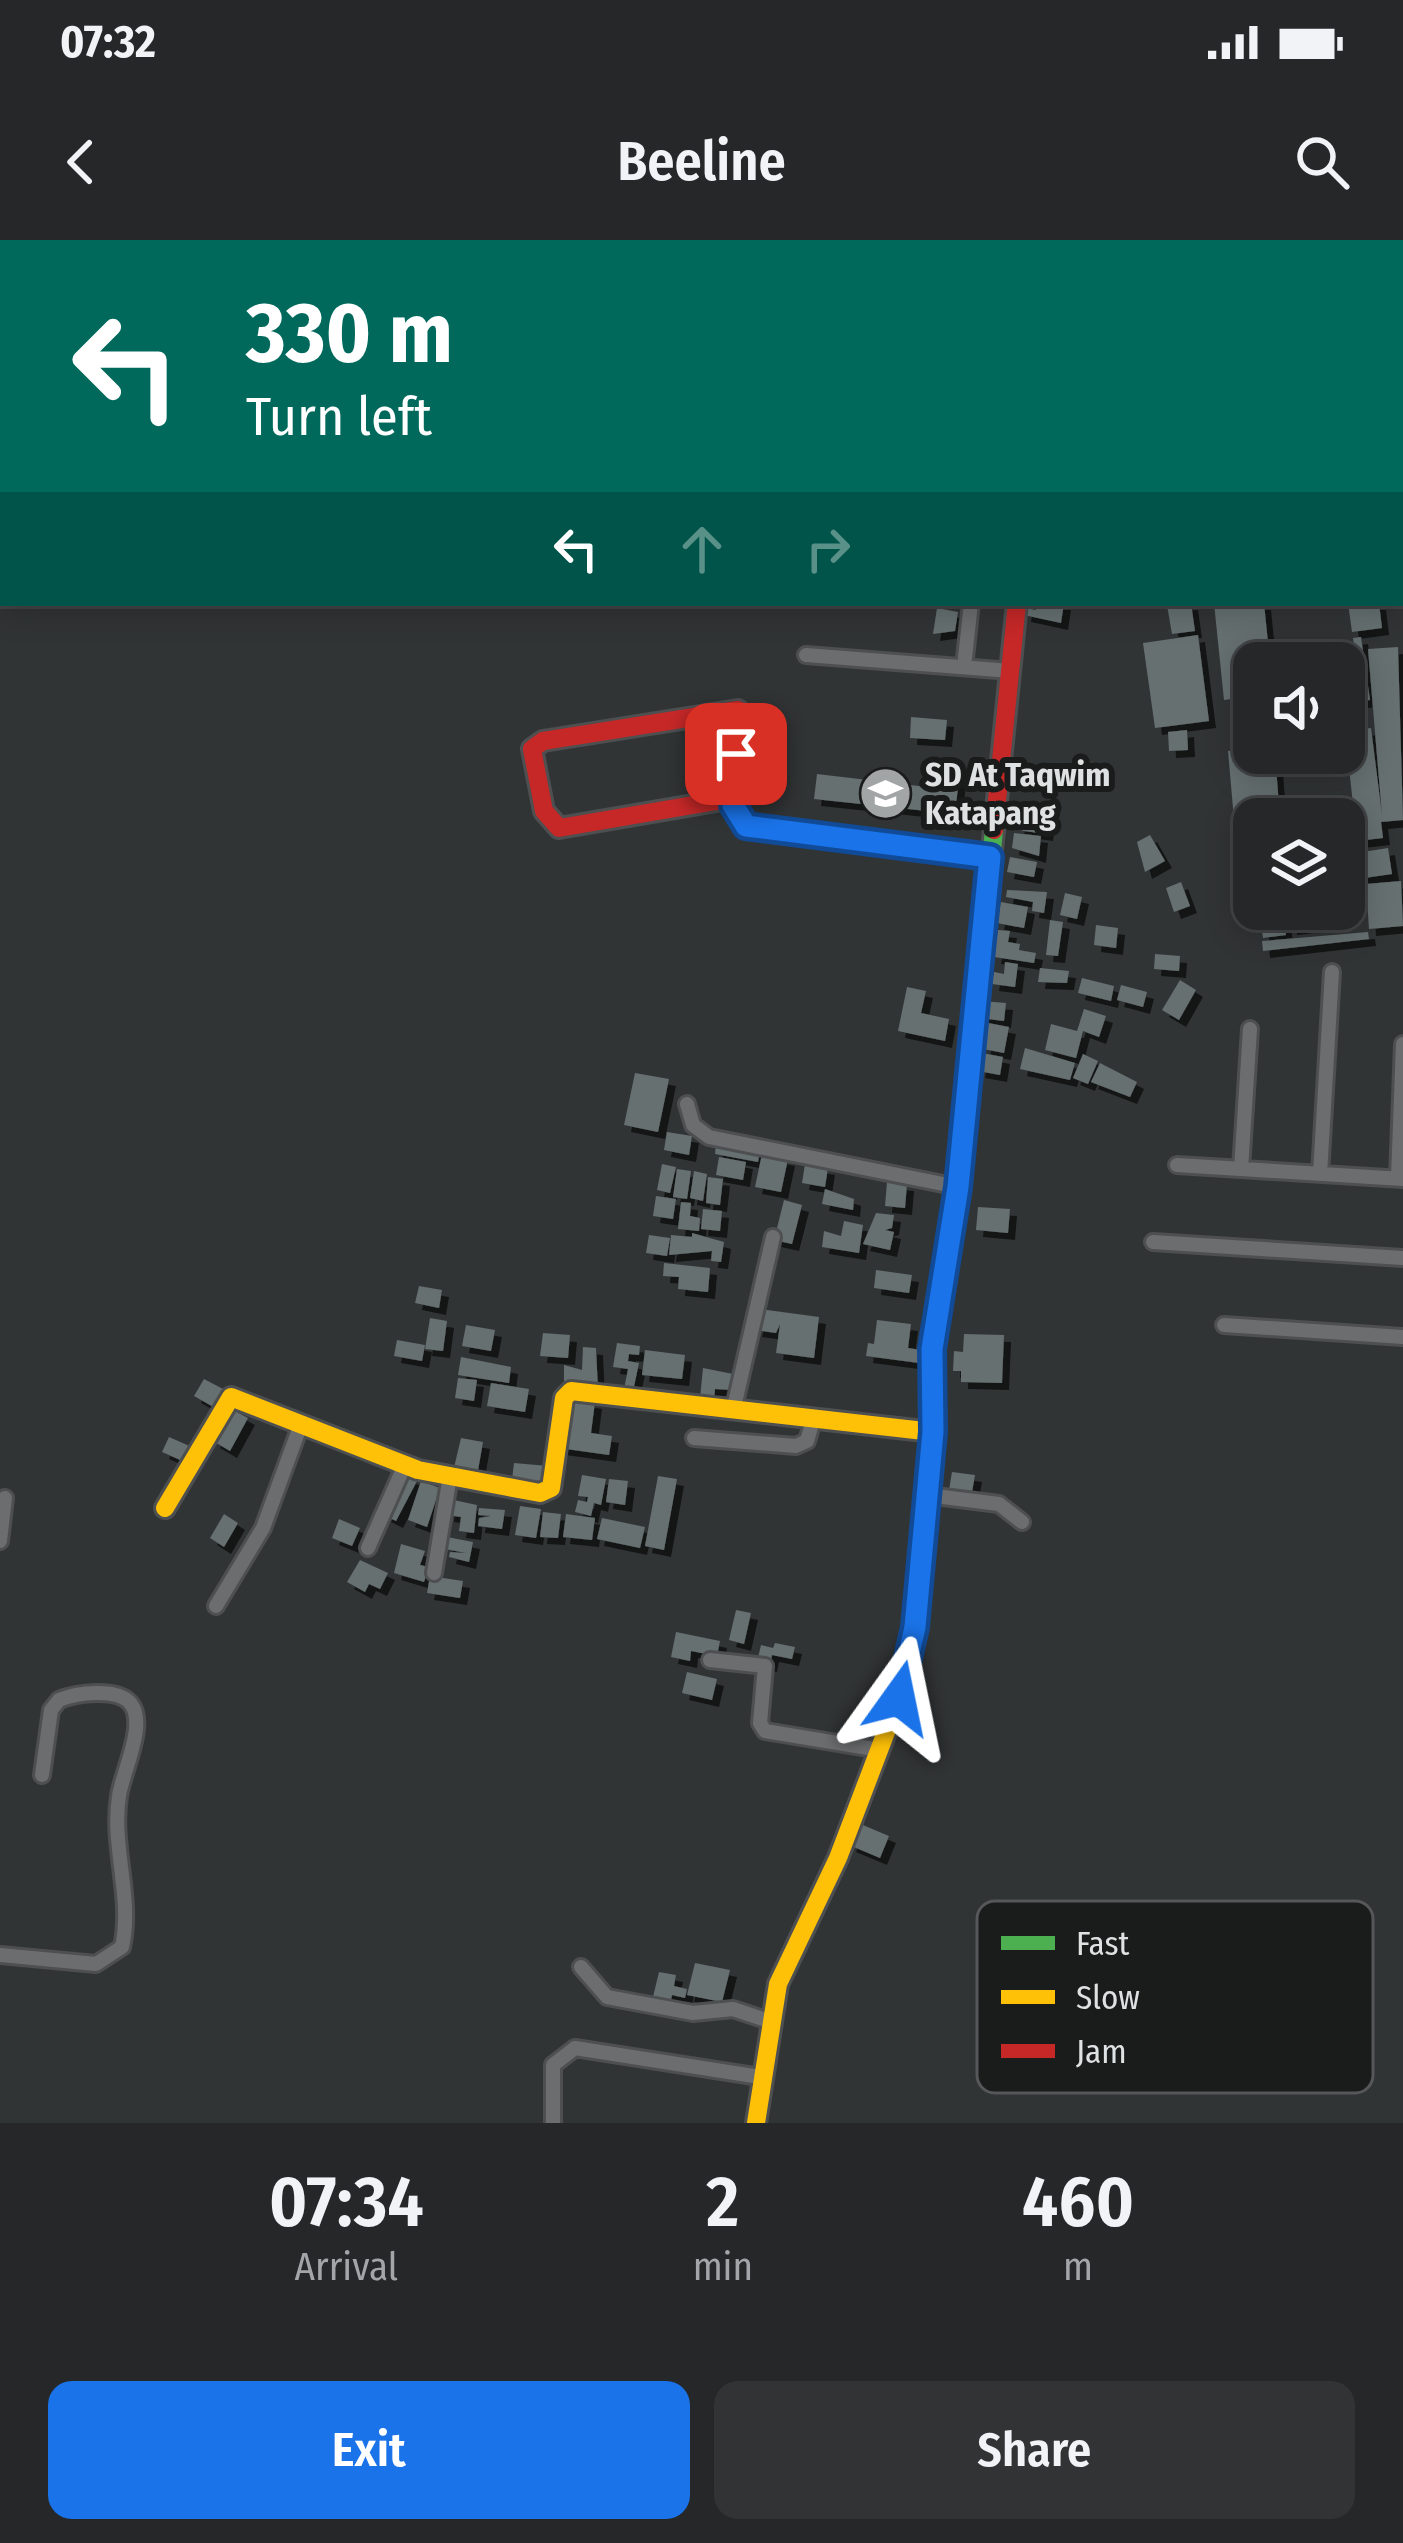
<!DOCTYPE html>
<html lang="en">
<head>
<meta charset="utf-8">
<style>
	body { margin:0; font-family:"Fira Sans Condensed",sans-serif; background:#313334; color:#f1f3f6; height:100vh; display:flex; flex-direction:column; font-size:45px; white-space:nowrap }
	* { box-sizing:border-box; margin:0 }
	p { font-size:39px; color:#a3a5a8 }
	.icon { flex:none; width:66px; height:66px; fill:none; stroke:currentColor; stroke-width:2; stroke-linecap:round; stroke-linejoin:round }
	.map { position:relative; height:1883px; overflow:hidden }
	.side { display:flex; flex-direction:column; background:#252728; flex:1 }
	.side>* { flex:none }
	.hud { position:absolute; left:0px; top:0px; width:1404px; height:366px; box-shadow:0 6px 30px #0003,0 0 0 3px #424445; background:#00695c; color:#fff; overflow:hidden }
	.buttons { position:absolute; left:1233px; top:402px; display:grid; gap:24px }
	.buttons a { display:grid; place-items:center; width:132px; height:132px; border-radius:24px; background:#252728; box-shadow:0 6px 30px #0003,0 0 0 3px #424445; font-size:60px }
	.pin { position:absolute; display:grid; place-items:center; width:102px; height:102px; color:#fff; margin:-51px; border-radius:24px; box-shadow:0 6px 18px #0006 }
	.me { position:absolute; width:132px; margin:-66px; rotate:12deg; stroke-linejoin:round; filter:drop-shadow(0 0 9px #0008) }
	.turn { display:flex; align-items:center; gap:42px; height:252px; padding:0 48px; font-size:54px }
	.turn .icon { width:156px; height:156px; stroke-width:2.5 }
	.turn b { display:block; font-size:84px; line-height:102px }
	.lanes { display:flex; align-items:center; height:114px; padding:0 48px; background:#0003; justify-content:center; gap:60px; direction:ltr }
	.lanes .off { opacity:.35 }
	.eta { display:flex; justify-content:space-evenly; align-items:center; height:204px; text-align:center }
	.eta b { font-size:72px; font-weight:600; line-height:84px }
	.cta { display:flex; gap:24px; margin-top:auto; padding:24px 48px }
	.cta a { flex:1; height:138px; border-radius:24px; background:#1a73e8; color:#fff; font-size:48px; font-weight:600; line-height:138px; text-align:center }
	.cta a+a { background:#313334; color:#f1f3f6 }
	.status { display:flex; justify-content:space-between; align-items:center; height:84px; padding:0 60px; background:#252728; direction:ltr }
	.status svg { height:33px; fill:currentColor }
	header { display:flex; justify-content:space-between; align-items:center; height:156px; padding:0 48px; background:#252728; font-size:54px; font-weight:600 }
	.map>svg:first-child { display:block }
	.building { fill:#666f70; filter:url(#shadow) }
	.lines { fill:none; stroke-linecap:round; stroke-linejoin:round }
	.street-casing { stroke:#4d4f50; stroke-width:20 }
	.fast-casing { stroke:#4d4f50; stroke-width:24 }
	.slow-casing { stroke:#4d4f50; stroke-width:24 }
	.jam-casing { stroke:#4d4f50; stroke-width:24 }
	.street { stroke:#6b6d6e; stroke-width:14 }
	.fast { stroke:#4caf50; stroke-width:18 }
	.slow { stroke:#ffc107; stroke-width:18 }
	.jam { stroke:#c62828; stroke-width:18 }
	.route-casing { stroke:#114b97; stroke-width:30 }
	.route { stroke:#1a73e8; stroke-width:21 }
	.labels { text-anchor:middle; stroke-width:12; stroke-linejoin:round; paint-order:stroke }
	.poi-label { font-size:33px; font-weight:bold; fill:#dfe2e3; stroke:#1a1c1c; text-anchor:start }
	.key { fill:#1a1c1c; stroke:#555758; stroke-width:3 }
	.key-label { font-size:33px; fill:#dfe2e3 }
</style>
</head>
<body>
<div class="status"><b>07:32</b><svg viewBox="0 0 49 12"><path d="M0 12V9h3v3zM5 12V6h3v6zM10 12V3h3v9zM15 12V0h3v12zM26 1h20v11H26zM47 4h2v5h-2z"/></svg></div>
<header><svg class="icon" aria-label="back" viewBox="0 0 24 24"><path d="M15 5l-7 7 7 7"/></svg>Beeline<svg class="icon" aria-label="search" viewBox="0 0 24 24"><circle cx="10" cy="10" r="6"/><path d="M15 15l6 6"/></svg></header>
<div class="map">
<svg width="1403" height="1883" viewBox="0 0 1403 1883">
	<defs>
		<filter id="shadow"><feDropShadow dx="7" dy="7" stdDeviation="0" flood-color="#0009"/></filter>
	</defs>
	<rect width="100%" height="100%" fill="#313435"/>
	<path class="building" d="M1037,363h27l-3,20 -37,-8 1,-7 11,2z
		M1191,363l4,28 -23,3 -5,-29z
		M1214,363h50l6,60h-16v33l-30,4z
		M1348,363h31l3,25 -30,4z
		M937,368l21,4 -3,19 -22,3z
		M1198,395l11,86 -54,7 -12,-85z
		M1361,397l9,63 -9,1 -8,-63z
		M1324,405l2,18h-37l-2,-14z
		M1398,407l5,173 -22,2 2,16 -26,3 -12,-110 26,-3 11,87 -14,-166z
		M1254,468v34l-18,1 -2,-33z
		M911,477l36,3 -2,20 -35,-2z
		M1187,490l1,20 -19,1 -1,-19z
		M1254,509l21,4 5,66h-26v22l-18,1 -8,-91z
		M930,526l30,3 -5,45 -141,-15 3,-25 110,13z
		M1020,566l29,3 -3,25 -29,-4z
		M1014,593l27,3 -2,20 -27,-8z
		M1150,595l15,26 -20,11 -8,-30z
		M1388,608l4,26 -48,7v-26z
		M1010,617l27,5 -3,15 -27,-5z
		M1401,641l2,45 -34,3 -3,-45z
		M1181,642l9,24 -16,6 -8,-24z
		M1007,650l40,2 -3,21 -12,-2 1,-9 -27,-5z
		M1065,653l17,4 -5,22 -17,-4z
		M1001,662l27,5 -4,21 -27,-5z
		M1259,669h24l3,26 -23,3z
		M1287,669h36l2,15 -35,4z
		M1050,680l13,2 -5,34 -12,-1z
		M1096,685l22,3 -2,20 -22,-3z
		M998,690l12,1 -2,11 12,2 -1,6 17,3 -2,10 -40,-6z
		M1368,692l1,7 -106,12 -1,-10z
		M1155,714l25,2 -1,15 -25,-2z
		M1005,722l13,2 -3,23 -23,-3 2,-12 10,2z
		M1040,728l29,3 -2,12 -29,-1z
		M1082,738l32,8 -3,15 -33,-8z
		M1180,740l16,10 -17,30 -17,-10z
		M1121,745l26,7 -4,15 -26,-7z
		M907,747l19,4 -5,22 28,6 -4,22 -47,-10z
		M982,761l24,2 -2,18 -24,-3z
		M1084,769l22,7 -7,21 -16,-6 -7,27 -31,-8 6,-26 26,7z
		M988,783l21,4 -5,26 -21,-4z
		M1025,808l50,15 -5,17 -50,-11z
		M982,813l21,4 -3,18 -22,-4z
		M1083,814l15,7 -10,23 -15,-6z
		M1100,823l37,19 -7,15 -39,-15z
		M635,833l34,6 -11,53 -34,-7z
		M667,892l25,4 -3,19 -25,-5z
		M716,904l44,7 -2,11 -43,-8z
		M762,914l26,5 -7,33 -26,-5z
		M719,917l27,5 -3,18 -27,-5z
		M662,924l14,3 -6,26 -13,-3z
		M805,924l23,4 -3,19 -23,-4z
		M677,929l14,2 -4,28 -14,-2z
		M694,931l13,3 -4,27 -13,-3z
		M708,937l15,2 -3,26 -14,-2z
		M887,942l20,2 -2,24 -20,-2z
		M825,949l29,10 -1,11 -31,-6z
		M656,956l20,3 -3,20 -20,-3z
		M784,960l18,5 -10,39 -18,-4z
		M681,962l10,1 -1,13 10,2 -1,13 -21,-2z
		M978,967l32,2 -2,24 -32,-3z
		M703,969l19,2 -2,20 -19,-2z
		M876,973l18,2 -2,13 -7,2 9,2 -4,18 -27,-6z
		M844,981l19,4 -4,28 -37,-6 2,-16 17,5z
		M692,993l32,9 -3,20 -10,-1 1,-10 -43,4 2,-20 21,2z
		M649,995l21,3 -3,18 -21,-3z
		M664,1023l46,5 -2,24 -30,-3 1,-12 -16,-1z
		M876,1030l36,5 -3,18 -35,-5z
		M419,1046l23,4 -3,18 -24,-5z
		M760,1069l59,8 -5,41 -38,-5 4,-29 -4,9 -21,-3z
		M430,1078l17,3 -4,30 -18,-2z
		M877,1080l34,4 -3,24 13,2 -2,13 -53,-7 2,-13 6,1z
		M466,1085l29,5 -4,21 -29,-5z
		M543,1093l27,2 -2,23 -28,-2z
		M964,1094l40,1 -2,48 -41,-1v-11h-8l1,-20 9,1z
		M397,1100l28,5 -3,16 -28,-5z
		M617,1103l23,3 -1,9 -10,-1 -1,7 11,2 -6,28 -9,-2 4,-20 -15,-2z
		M583,1107l13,1 2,42 -34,-1v-24l18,5z
		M645,1110l40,5 -3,24 -40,-4z
		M461,1117l50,10 -2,16 -51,-8z
		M703,1128l30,6 -2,16 -16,-1 -1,10 -14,-1z
		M458,1138l19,2 -3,21 -19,-3z
		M204,1139l23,12 -10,18 -23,-13z
		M491,1143l38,6 -4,23 -38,-6z
		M566,1157l29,5 -4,31 21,3 -3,19 -50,-7z
		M231,1169l17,9 -18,33 -17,-10z
		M169,1197l25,11 -7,15 -25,-11z
		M461,1198l22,4 -6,34h-25z
		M514,1223l34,3 -3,25 -25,-2 1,-8 -9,-1z
		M952,1232l23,3 -4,23 -22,-8z
		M406,1235l11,6 -21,40 -12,-6z
		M582,1235l24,4 -5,26 -7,-2 -3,13 -16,-4 3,-12 9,2 1,-5 -10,-1z
		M658,1236l19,3 -13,71 -19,-4z
		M609,1239l19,2 -3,24 -19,-3z
		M421,1241l19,7 -13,39 -19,-7z
		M449,1259l28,6 -3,28 -15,-2 2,-14 -14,-2z
		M520,1266l21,3 -5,29 -21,-3z
		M479,1268l26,2 -3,19 -24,-3 1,-8 12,-2 -13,-1z
		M543,1272l18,2 -3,24 -18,-1z
		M224,1274l14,9 -14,24 -14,-9z
		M566,1274l29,4 -3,22 -29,-3z
		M602,1278l43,9 -5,21 -43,-9z
		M339,1279l21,9 -8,18 -20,-8z
		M447,1297l26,5 -4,20 -20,-5 1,-5 16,1 -21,-4z
		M401,1304l24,7 -5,14 9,2 -5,15 -30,-9z
		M360,1320l28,13 -8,16 -11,-5 -4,8 -18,-10z
		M430,1336l33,5 -3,17 -33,-5z
		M736,1370l15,3 -7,31 -15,-4z
		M676,1392l44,9 -3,15 -26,-5 -1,10 -19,-4z
		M775,1403l20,4 -3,12 -20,-4 -2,10 -13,-3 4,-17 12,3z
		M687,1432l30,7 -5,21 -30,-7z
		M858,1583l31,13 -9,22 -31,-13z
		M695,1723l35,7 -8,32 -35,-7z
		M659,1732l17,3 -2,11 13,3 -2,9 -13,-3 -2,10 -18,-4z"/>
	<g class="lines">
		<defs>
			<path id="street" d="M1079,0l1,3
				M460,3l1,-3
				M868,3l1,-3
				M1401,46h2
				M806,415l205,16
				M964,427l7,-64
				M687,864l6,21 16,12 249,50
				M1177,925l226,14
				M1241,929l9,-140
				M1320,934l12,-202
				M1398,938l5,-134
				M1153,1002l250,16
				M1224,1085l179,12
				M734,1167l39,-170
				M694,1198l102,8 11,-5 7,-24
				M927,1255l72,9 23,18
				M0,1301l5,-43
				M368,1308l35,-79
				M434,1333l15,-91
				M216,1366l47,-78 37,-101
				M710,1420l55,6 -5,57 5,8 115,19
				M0,1715l96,9 26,-17c11,-49 -11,-101 -3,-151 3,-23 28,-71 12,-92 -13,-17 -55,-11 -72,-4l-8,10 -9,65
				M581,1727l26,30 86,16 40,-4 36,12
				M553,1883v-58l22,-17 185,29"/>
			<path id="fast" d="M925,1274l8,-82 -1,-83 26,-162 36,-357"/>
			<path id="slow" d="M737,494l-3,64 12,28 244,31
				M165,1268l66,-111 187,73 122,23 11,-5 13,-90 7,-7 362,41
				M756,1883l22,-139 60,-126 61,-160 16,-71 10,-113"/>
			<path id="jam" d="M734,558l-175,30 -15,-17 -12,-62 11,-8 195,-31 -1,24
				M994,590l23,-227"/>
		</defs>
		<use href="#street" class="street-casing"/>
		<use href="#fast" class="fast-casing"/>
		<use href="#slow" class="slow-casing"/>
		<use href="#jam" class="jam-casing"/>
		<use href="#street" class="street"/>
		<use href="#fast" class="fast"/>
		<use href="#slow" class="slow"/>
		<use href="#jam" class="jam"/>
	</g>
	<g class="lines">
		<defs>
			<path id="route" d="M736,514l-3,51 13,21 244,31 -32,330 -26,162 1,83 -18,195 -16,71"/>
		</defs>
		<use href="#route" class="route-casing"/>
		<use href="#route" class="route"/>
	</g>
	<defs>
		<symbol id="school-disc" viewBox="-11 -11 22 22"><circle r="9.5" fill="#a2a5a6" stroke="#1a1c1c"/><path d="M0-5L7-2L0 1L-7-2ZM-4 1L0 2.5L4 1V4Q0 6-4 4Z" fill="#fff"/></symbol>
	</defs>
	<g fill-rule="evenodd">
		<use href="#school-disc" x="856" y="524" width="59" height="59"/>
	</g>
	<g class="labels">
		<g class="poi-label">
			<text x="925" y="546">SD At Taqwim<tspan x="925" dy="38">Katapang</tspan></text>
		</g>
	</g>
	<rect x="977" y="1661" width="396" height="192" rx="18" class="key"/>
	<rect x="1001" y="1696" width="54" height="14" fill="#4caf50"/>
	<rect x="1001" y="1750" width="54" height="14" fill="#ffc107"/>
	<rect x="1001" y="1804" width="54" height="14" fill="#c62828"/>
	<g class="key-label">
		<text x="1076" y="1715">Fast</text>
		<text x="1076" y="1769">Slow</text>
		<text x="1076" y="1823">Jam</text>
	</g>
</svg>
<div class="buttons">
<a><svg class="icon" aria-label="sound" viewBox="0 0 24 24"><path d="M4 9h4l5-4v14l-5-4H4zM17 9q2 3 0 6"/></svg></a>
<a><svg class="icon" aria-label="layers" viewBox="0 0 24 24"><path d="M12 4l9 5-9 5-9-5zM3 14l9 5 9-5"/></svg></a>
</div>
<div class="pin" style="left:736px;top:514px;background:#d93025"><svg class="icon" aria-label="arrive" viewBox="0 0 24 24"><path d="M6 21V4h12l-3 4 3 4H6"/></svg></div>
<svg class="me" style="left:899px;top:1458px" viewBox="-20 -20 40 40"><path d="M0-17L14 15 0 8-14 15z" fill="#1a73e8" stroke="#fff" stroke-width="4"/></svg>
<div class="hud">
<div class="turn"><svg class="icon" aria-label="left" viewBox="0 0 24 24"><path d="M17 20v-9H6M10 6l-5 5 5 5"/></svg><div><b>330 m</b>Turn left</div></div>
<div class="lanes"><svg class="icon" aria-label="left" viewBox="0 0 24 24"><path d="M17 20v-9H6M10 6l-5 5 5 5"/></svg><svg class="icon off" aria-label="ahead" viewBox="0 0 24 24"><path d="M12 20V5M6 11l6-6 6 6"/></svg><svg class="icon off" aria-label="right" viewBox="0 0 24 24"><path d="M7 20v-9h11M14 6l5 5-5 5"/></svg></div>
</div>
</div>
<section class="side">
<div class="eta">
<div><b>07:34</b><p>Arrival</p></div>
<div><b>2</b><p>min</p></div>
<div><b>460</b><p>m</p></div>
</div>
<div class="cta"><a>Exit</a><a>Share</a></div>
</section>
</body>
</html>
